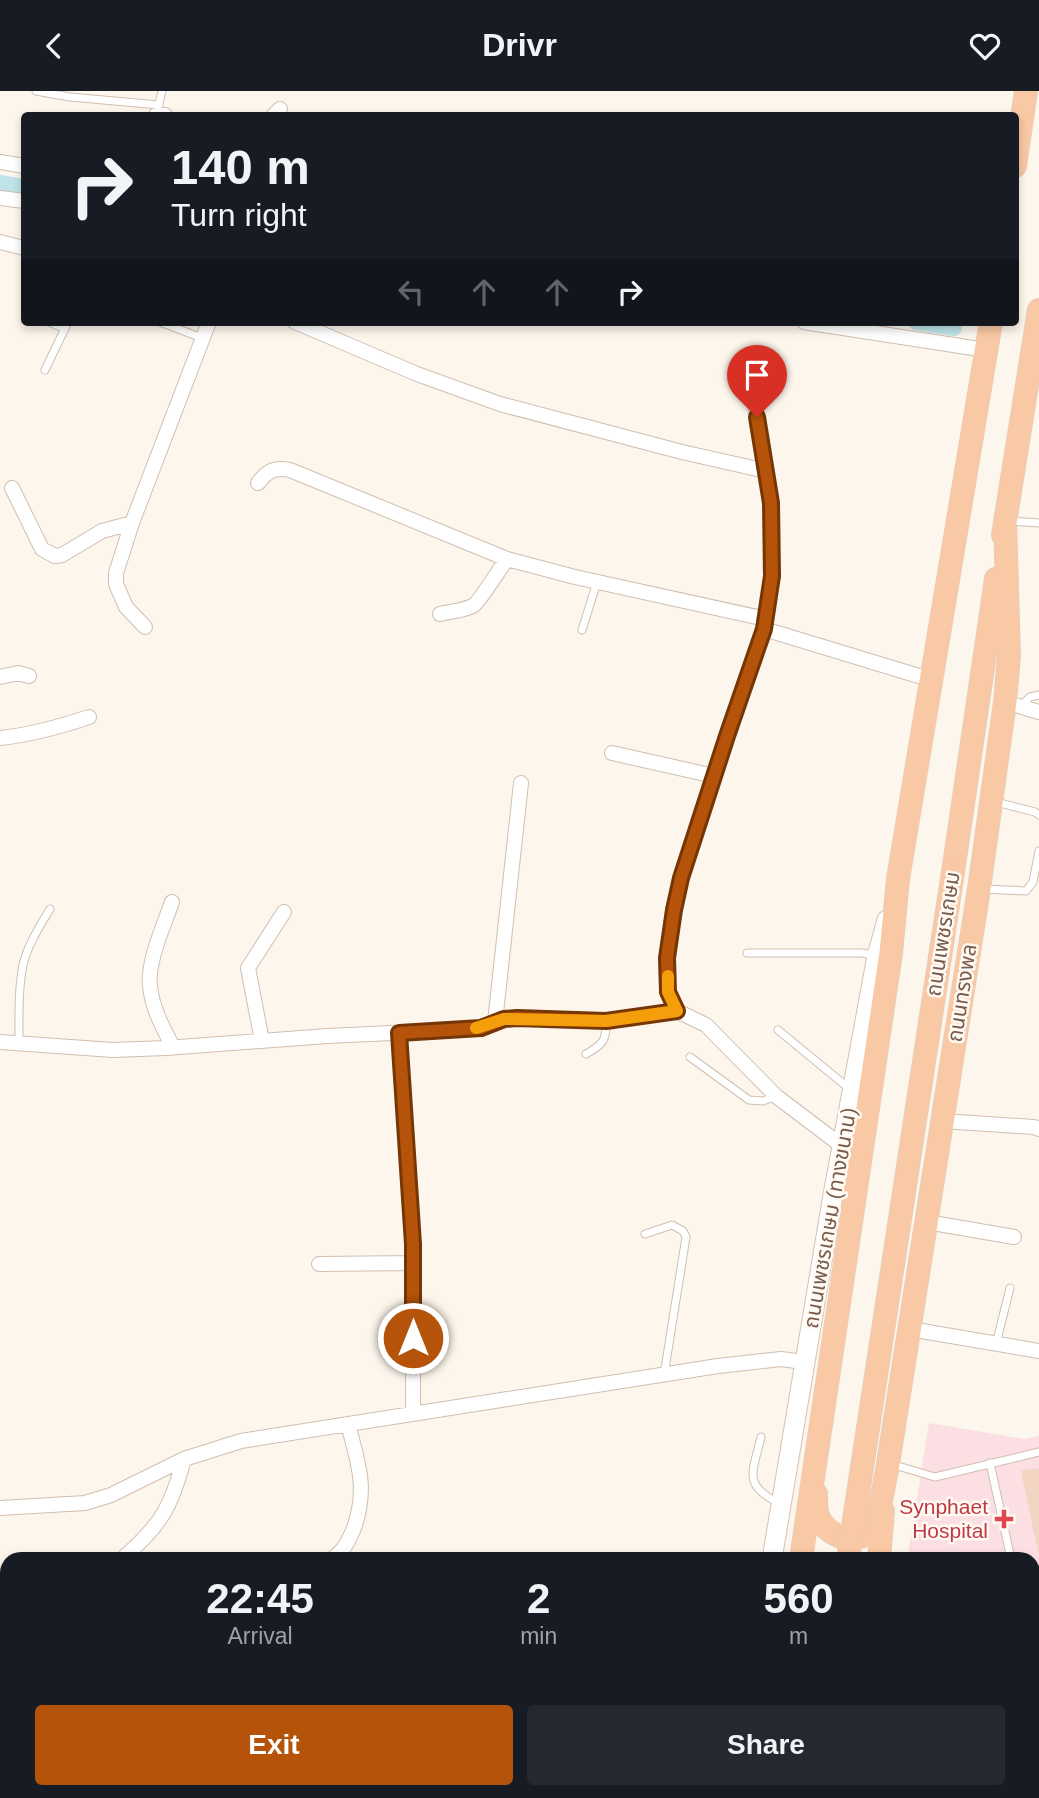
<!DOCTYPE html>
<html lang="en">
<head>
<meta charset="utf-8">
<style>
	body { margin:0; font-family:Helvetica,"Noto Sans Thai",sans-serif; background:#242831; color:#f1f3f6; height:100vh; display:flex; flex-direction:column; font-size:26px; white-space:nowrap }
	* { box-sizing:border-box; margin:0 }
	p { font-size:23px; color:#9ea1a6 }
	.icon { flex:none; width:38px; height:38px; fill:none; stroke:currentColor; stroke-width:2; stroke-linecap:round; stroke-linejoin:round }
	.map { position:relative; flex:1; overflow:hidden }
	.sheet { position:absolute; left:0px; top:1461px; width:1040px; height:247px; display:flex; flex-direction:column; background:#171b24; border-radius:21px 21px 0 0; box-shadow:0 4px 10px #0003 }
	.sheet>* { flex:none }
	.top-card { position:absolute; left:21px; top:21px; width:998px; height:214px; border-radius:7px; box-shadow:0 4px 10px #0003; background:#171b24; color:#f1f3f6; overflow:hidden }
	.pin { position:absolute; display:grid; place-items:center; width:60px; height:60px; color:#fff; margin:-72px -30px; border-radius:50% 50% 50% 0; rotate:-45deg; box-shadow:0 0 7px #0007 }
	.pin .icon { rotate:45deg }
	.me { position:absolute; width:77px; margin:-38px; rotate:0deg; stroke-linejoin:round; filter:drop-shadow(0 0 5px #0008) }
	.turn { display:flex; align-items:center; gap:24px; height:147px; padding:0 35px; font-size:32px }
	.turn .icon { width:91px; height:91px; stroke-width:2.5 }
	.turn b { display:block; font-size:49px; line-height:60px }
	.lanes { display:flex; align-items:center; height:66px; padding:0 35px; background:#0003; justify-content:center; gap:35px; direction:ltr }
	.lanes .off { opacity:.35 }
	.eta { display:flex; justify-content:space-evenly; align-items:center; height:119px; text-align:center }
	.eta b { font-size:42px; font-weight:600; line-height:49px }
	.cta { display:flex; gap:14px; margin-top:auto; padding:14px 35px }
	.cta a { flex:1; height:80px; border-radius:7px; background:#b45309; color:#fff; font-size:28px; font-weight:600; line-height:80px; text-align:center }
	.cta a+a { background:#242831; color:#f1f3f6 }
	header { display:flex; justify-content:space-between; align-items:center; height:91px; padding:0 35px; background:#171b24; font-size:32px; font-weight:600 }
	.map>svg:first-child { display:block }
	.medical { fill:#fbdfe3 }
	.water { fill:#bfe3e8; stroke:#a5d3da; stroke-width:2 }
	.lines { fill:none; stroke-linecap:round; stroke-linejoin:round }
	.canal { stroke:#bfe3e8; stroke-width:16 }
	.building { fill:#f3d5c3 }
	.service-casing { stroke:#d1beb0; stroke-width:9 }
	.minor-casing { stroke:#d1beb0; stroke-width:16 }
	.secondary-casing { stroke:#d6c0b0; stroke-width:21 }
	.trunk-casing { stroke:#dad1cd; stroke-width:24 }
	.service { stroke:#fff; stroke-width:7 }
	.minor { stroke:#fff; stroke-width:14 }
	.secondary { stroke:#fff; stroke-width:19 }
	.trunk { stroke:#f9c8a4; stroke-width:23 }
	.trunk-bridge-casing { stroke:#dad1cd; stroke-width:24; stroke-linecap:butt }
	.trunk-bridge { stroke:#f9c8a4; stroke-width:23 }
	.route-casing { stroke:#753606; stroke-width:18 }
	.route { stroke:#b45309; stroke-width:12 }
	.slow { stroke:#f59e0b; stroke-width:12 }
	.health-dot { fill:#e0444e; stroke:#fffaf3; stroke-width:2.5 }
	.labels { text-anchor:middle; stroke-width:5; stroke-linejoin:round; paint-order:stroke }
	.street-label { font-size:21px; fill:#7a5c4d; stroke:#fffaf3 }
	.health-label { font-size:21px; fill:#be3a42; stroke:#fffaf3; text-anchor:end }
</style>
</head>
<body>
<header><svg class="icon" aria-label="back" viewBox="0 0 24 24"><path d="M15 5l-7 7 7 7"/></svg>Drivr<svg class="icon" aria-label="heart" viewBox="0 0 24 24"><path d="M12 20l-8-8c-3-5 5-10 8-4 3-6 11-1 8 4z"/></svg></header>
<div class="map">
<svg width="1039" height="1707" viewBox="0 0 1039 1707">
	<rect width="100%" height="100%" fill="#fdf6ec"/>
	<path class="medical" d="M929,1332l95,16 15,-3v184l-6,2 -1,-63h-122l-2,-5z
		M1033,1541l6,8v158h-12l-4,-6h9z"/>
	<path class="water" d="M832,1701h78l6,6h-85z"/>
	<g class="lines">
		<path class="canal" d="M0,92l24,4
			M916,231l38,6"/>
	</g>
	<path class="building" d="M1039,1377v84h-1l-17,-81z"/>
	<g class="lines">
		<defs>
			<path id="service" d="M36,0l34,6 89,8
				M158,16l4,-16
				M49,231l16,7
				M160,231l42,16
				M45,279l23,-48
				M1008,430l31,2
				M582,539l15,-48
				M1021,615l9,-9 9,-2
				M996,711l39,10 4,3
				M983,798l43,2 7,-9 6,-31
				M747,862h116l13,3
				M778,939l73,60
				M19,953c0,-26 -1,-54 4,-79 5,-21 17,-39 27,-56
				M586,963c16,-9 21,-13 20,-33
				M690,966l59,43 14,1 13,-5
				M645,1143l27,-9 11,6 3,6 -22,138
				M996,1253l14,-56
				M761,1346c-8,35 -19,48 18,66
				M990,1372l21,96
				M891,1373l44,13 104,-25
				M1032,1492l7,7
				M1032,1514l7,-3
				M1032,1572l7,9
				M1032,1687l7,-6
				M1009,1707l7,-6"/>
			<path id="minor" d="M156,24h9
				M274,24l6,-6
				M0,71l24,4
				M0,107l24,3
				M0,151l24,6
				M295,231l122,52 83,30 182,48 84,19
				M804,231l182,28
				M258,392c10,-13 17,-16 32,-13l217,89
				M12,397l30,61 13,7 7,-1 40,-24 30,-8
				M440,523c11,-3 25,-3 34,-9 5,-3 27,-38 33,-46l68,18 191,42
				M145,536l-19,-20 -10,-23v-11l16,-50 77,-201
				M764,538l168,51
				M0,586l18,-4 11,3
				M1005,611l34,10
				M0,647c31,-3 59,-11 89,-21
				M612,662l102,23
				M172,811c-8,23 -25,60 -22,84 2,22 13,42 23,61
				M677,920l-9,-19 -1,-34 6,-48 8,-32 46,-142 37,-107 8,-53 -1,-73 -18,-113
				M495,931l26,-239
				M399,942l14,211v169
				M262,950l-14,-73 36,-56
				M0,951l113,8 53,-2 161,-12 130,-6 24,-2 23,-9 13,-1 89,3 71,-10 29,14 70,71 66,50
				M942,1030l92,6 5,2
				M927,1131l87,15
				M319,1173l95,-1
				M910,1238l129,22
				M0,1417l85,-5 26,-8 73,-36 57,-18 477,-75 63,-7 23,3
				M122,1468c39,-34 49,-51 62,-100
				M332,1468c12,-8 17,-19 22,-31 14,-40 4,-65 -6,-104
				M2,1540l5,8
				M0,1623l7,11
				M53,1701l4,6
				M108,1701l4,6
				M380,1704l2,3
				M426,1707l7,-6"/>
			<path id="secondary" d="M772,1468l61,-364 44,-239 10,-36
				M732,1707l1,-6"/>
			<path id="trunk" d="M1015,75l11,-75
				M1003,444l36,-225
				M953,781l43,-293
				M816,1403c0,7 0,16 2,22 8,20 39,33 53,12 10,-16 12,-40 16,-58l92,-581 26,-187 4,-46 -4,-135
				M801,1468l90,-606 7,-74 93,-557
				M879,1468l4,-48
				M964,1701l6,6
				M764,1707l1,-6
				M810,1707l1,-6"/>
		</defs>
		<use href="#service" class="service-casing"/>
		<use href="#minor" class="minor-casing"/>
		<use href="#secondary" class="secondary-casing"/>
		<use href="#trunk" class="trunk-casing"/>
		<use href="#service" class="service"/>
		<use href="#minor" class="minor"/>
		<use href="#secondary" class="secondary"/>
		<use href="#trunk" class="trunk"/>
		<defs>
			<path id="trunk-bridge" d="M848,1468l105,-687"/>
		</defs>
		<use href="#trunk-bridge" class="trunk-bridge-casing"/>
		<use href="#trunk-bridge" class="trunk-bridge"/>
	</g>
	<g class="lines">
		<defs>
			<path id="route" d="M413,1247v-94l-14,-211 82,-5 23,-9 13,-1 89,3 71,-10 -9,-19 -1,-34 7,-48 7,-32 46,-142 37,-107 8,-53 -1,-73 -14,-86"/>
		</defs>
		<use href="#route" class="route-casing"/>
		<use href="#route" class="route"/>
		<path class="slow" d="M476,937l28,-9 102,2 71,-10 -9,-19v-16"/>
	</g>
	<path class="health-dot" d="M1000.5 1417.5h7v7h7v7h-7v7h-7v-7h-7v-7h7z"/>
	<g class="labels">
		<g class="street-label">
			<text transform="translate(943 843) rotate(-81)" y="7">ถนนเพชรเกษม</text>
			<text transform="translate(962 902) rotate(-81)" y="7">ถนนทรงพล</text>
			<text transform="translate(830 1127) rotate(-80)" y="7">ถนนเพชรเกษม (ทางขนาน)</text>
		</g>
		<g class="health-label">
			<text x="988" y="1423">Synphaet<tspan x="988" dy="24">Hospital</tspan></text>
		</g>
	</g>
</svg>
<div class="pin" style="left:757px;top:326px;background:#d93025"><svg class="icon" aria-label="arrive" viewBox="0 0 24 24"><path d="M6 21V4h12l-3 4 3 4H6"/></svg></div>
<svg class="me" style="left:413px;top:1247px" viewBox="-20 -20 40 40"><circle r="17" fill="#b45309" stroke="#fff" stroke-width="3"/><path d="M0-11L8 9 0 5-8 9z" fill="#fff"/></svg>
<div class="top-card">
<div class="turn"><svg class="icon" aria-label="right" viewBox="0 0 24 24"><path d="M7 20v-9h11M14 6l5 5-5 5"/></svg><div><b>140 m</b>Turn right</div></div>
<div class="lanes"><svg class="icon off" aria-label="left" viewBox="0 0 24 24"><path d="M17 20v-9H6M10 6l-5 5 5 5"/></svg><svg class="icon off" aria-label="ahead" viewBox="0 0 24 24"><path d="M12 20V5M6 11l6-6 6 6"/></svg><svg class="icon off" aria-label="ahead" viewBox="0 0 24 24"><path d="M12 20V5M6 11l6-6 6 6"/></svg><svg class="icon" aria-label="right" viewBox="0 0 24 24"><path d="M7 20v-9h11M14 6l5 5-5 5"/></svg></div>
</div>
<section class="sheet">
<div class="eta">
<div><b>22:45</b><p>Arrival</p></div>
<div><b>2</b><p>min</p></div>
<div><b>560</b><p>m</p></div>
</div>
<div class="cta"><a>Exit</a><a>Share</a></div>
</section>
</div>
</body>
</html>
